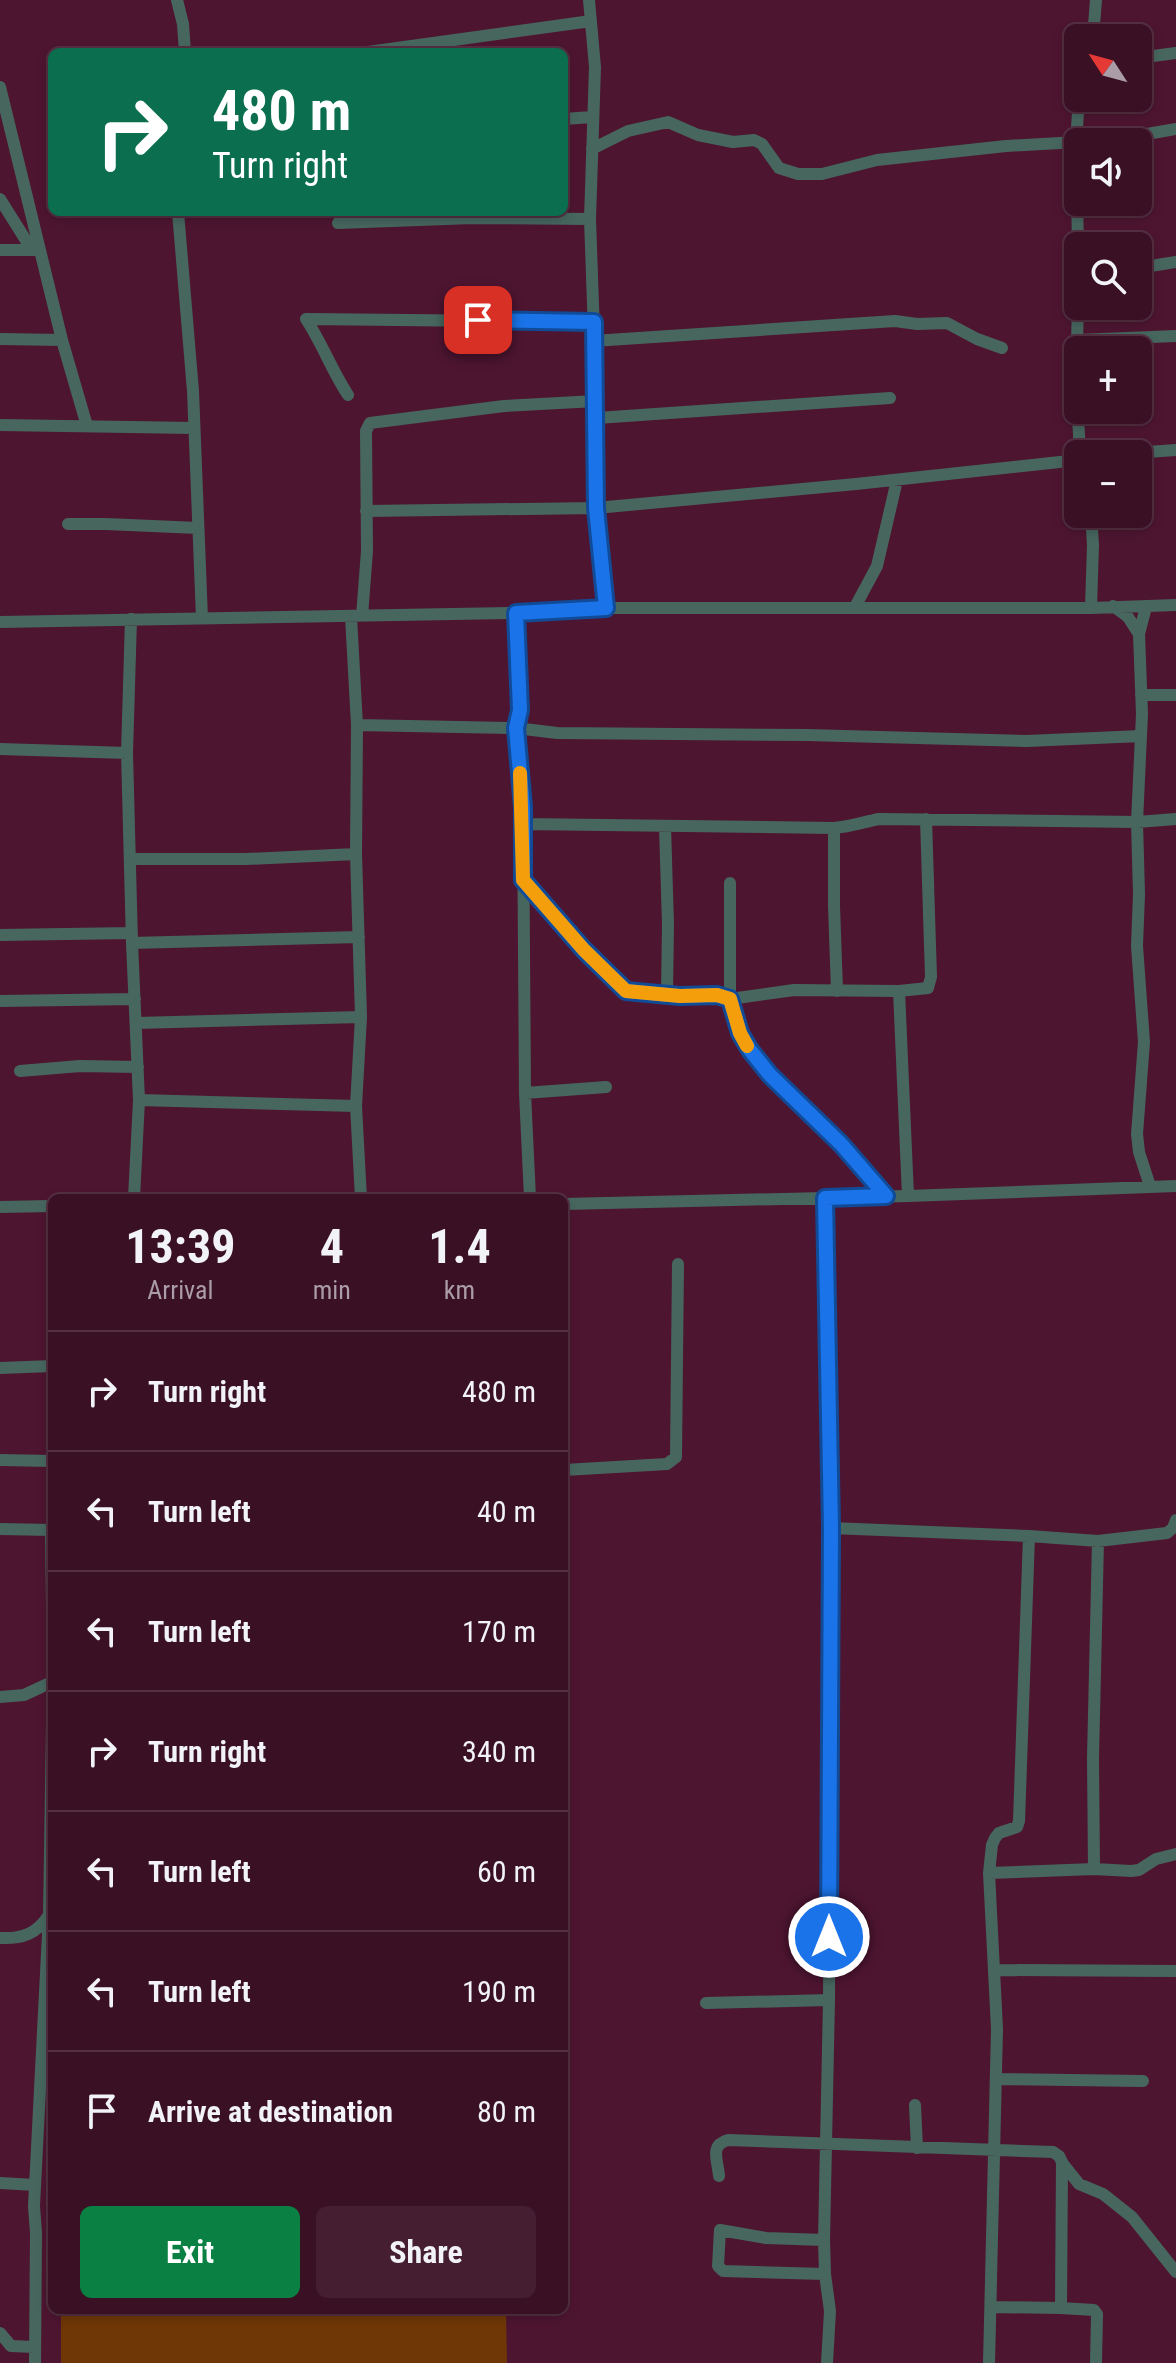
<!DOCTYPE html>
<html lang="en">
<head>
<meta charset="utf-8">
<style>
	body { margin:0; font-family:"Roboto Condensed",sans-serif; background:#451e32; color:#f1f3f6; height:100vh; display:flex; flex-direction:column; font-size:30px; white-space:nowrap }
	* { box-sizing:border-box; margin:0 }
	p { font-size:26px; color:#ab9da7 }
	.icon { flex:none; width:44px; height:44px; fill:none; stroke:currentColor; stroke-width:2; stroke-linecap:round; stroke-linejoin:round }
	.map { position:relative; flex:1; overflow:hidden }
	.panel { position:absolute; left:48px; top:1194px; width:520px; height:1120px; display:flex; flex-direction:column; background:#3a1025; border-radius:12px; box-shadow:0 4px 12px #0003,0 0 0 2px #543042 }
	.panel>* { flex:none }
	.top-card { position:absolute; left:48px; top:48px; width:520px; height:168px; border-radius:12px; box-shadow:0 4px 12px #0003,0 0 0 2px #543042; background:#0b6e4f; color:#fff; overflow:hidden }
	.needle { width:52px; rotate:306deg }
	.tools { position:absolute; left:1064px; top:24px; display:grid; gap:16px }
	.tools a { display:grid; place-items:center; width:88px; height:88px; border-radius:12px; background:#3a1025; box-shadow:0 4px 12px #0003,0 0 0 2px #543042; font-size:40px }
	.pin { position:absolute; display:grid; place-items:center; width:68px; height:68px; color:#fff; margin:-34px; border-radius:16px; box-shadow:0 4px 12px #0006 }
	.me { position:absolute; width:88px; margin:-44px; rotate:0deg; stroke-linejoin:round; filter:drop-shadow(0 0 6px #0008) }
	.turn { display:flex; align-items:center; gap:28px; height:168px; padding:0 32px; font-size:36px }
	.turn .icon { width:104px; height:104px; stroke-width:2.5 }
	.turn b { display:block; font-size:56px; line-height:68px }
	.eta { display:flex; justify-content:space-evenly; align-items:center; height:136px; text-align:center }
	.eta b { font-size:48px; font-weight:700; line-height:56px }
	.cta { display:flex; gap:16px; margin-top:auto; padding:16px 32px }
	.cta a { flex:1; height:92px; border-radius:12px; background:#0b8043; color:#fff; font-size:32px; font-weight:700; line-height:92px; text-align:center }
	.cta a+a { background:#451e32; color:#f1f3f6 }
	ul { padding:0; list-style:none }
	li { display:flex; align-items:center; gap:24px; height:120px; padding:0 32px; border-top:2px solid #543042 }
	li div { flex:1 }
	li b { display:block; font-size:30px }
	li em { font-style:normal }
	.map>svg:first-child { display:block }
	.green { fill:#703706 }
	.lines { fill:none; stroke-linecap:round; stroke-linejoin:round }
	.street { stroke:#47675e; stroke-width:12 }
	.route-casing { stroke:#114b97; stroke-width:20 }
	.route { stroke:#1a73e8; stroke-width:14 }
	.slow { stroke:#f59e0b; stroke-width:14 }
</style>
</head>
<body>
<div class="map">
<svg width="1176" height="2363" viewBox="0 0 1176 2363">
	<rect width="100%" height="100%" fill="#4e1531"/>
	<path class="green" d="M61,2310h445l1,53h-446z"/>
	<g class="lines">
		<path class="street" d="M177,0l6,24 2,28
			M589,0l6,67 -5,152 7,199 -1,90 10,100
			M1093,38l3,-38
			M368,52l223,-31
			M1138,58l38,-5
			M0,87l62,253 25,86
			M564,119l28,-2
			M1079,142l34,-2 63,-11
			M592,149l36,-18 40,-9 30,13 35,7 21,-2 8,4 17,24 19,6h24l55,-14 129,-14 72,-4
			M0,199l32,51
			M178,212l15,179 9,227
			M338,223l134,-5 118,1
			M1078,246l-2,-104 3,-44
			M0,250h37
			M1138,268l38,-6
			M1078,306l-2,71 4,77
			M0,339l62,1
			M1077,340l99,-4
			M593,341l302,-20 22,3 30,-1 30,16 25,9
			M348,395c-16,-24 -26,-52 -42,-76l288,3
			M597,418l293,-20
			M0,425l194,3
			M1120,454l56,-4
			M366,511l230,-3 260,-24 222,-24
			M68,524h38l92,4
			M1113,606l15,11 11,17
			M855,607l22,-41 20,-86
			M1146,607l-7,27 3,80 -5,108 2,72 -2,52 7,96 -7,92 2,18 11,34
			M1091,608l2,-63 -2,-31
			M516,613l4,97 -4,18 7,79 2,286 5,105
			M362,616l5,-65 -1,-120 4,-8 134,-17 92,-5
			M351,617l6,108 -1,129 5,163 -5,89 5,92
			M131,619l-4,134 5,190 7,157 -5,98
			M0,622l516,-9 90,-5h485l85,-3
			M1141,695h35
			M357,725l159,3 41,5 250,2 220,6 114,-5
			M0,749l127,4
			M523,824l311,4
			M665,826l3,99 -1,69 50,1 13,4 64,-9 105,1 29,-3 3,-11 -5,-158
			M130,859h116l110,-5
			M523,880l61,70 37,38 14,6h32
			M730,883v116l10,34 30,42 71,69 45,52
			M0,935l132,-2
			M132,943l227,-6
			M837,991l-3,-85v-78c15,-1 30,-6 45,-9l258,3 39,-3
			M899,991l9,205
			M0,1001l135,-2
			M137,1023l224,-6
			M20,1071l60,-5 58,1
			M525,1093l81,-6
			M139,1100l217,6
			M825,1198l6,330 -2,472 -5,240 1,34 5,37 -3,52
			M564,1204l344,-8 268,-10
			M0,1207l52,-1
			M0,1368l52,-2
			M0,1460l52,1
			M564,1470l103,-6 9,-7 2,-193
			M831,1528l198,8 69,5 69,-8 6,-5 3,-8
			M0,1529l52,1
			M51,1530l1,78
			M0,1697l24,-2 28,-13
			M1094,1869l-1,-111 5,-217
			M989,1873l105,-4 37,2 8,-1 17,-11 20,-5
			M0,1938c22,1 37,-4 49,-23
			M994,1970l182,1
			M706,2003l123,-3
			M996,2079l147,2
			M915,2105l2,43
			M1063,2164l16,20 24,10 29,23 44,55
			M719,2176c-1,-15 -10,-31 9,-36l325,12 6,4 3,6 -1,146
			M0,2183l35,2
			M824,2240l-58,-2 -46,-8 -2,36 5,5 102,3
			M991,2307l70,1 33,2 3,4 -1,49
			M0,2333l11,13 23,1
			M35,2363l1,-130 -2,-27 15,-291 3,-191
			M989,2363l8,-334 -8,-156 3,-28 3,-7 4,-5 18,-6 2,-6 10,-285"/>
	</g>
	<g class="lines">
		<defs>
			<path id="route" d="M478,320l116,2 2,186 10,100 -90,5 4,97 -4,18 7,79v73l61,70 42,41 54,5 37,-1 13,4 10,34 10,17 20,25 71,69 45,52 -61,2 6,330 -2,409"/>
		</defs>
		<use href="#route" class="route-casing"/>
		<use href="#route" class="route"/>
		<path class="slow" d="M520,773l3,107 61,70 42,41 54,5 37,-1 13,4 10,34 7,13"/>
	</g>
</svg>
<div class="tools">
<a><svg class="needle" viewBox="-14 -14 28 28"><path d="M0-13l5 13h-10z" fill="#e53935"/><path d="M0 13l5-13h-10z" fill="#ab9da7"/></svg></a>
<a><svg class="icon" aria-label="sound" viewBox="0 0 24 24"><path d="M4 9h4l5-4v14l-5-4H4zM17 9q2 3 0 6"/></svg></a>
<a><svg class="icon" aria-label="search" viewBox="0 0 24 24"><circle cx="10" cy="10" r="6"/><path d="M15 15l6 6"/></svg></a>
<a>+</a>
<a>−</a>
</div>
<div class="pin" style="left:478px;top:320px;background:#d93025"><svg class="icon" aria-label="arrive" viewBox="0 0 24 24"><path d="M6 21V4h12l-3 4 3 4H6"/></svg></div>
<svg class="me" style="left:829px;top:1937px" viewBox="-20 -20 40 40"><circle r="17" fill="#1a73e8" stroke="#fff" stroke-width="3"/><path d="M0-11L8 9 0 5-8 9z" fill="#fff"/></svg>
<div class="top-card">
<div class="turn"><svg class="icon" aria-label="right" viewBox="0 0 24 24"><path d="M7 20v-9h11M14 6l5 5-5 5"/></svg><div><b>480 m</b>Turn right</div></div>
</div>
<section class="panel">
<div class="eta">
<div><b>13:39</b><p>Arrival</p></div>
<div><b>4</b><p>min</p></div>
<div><b>1.4</b><p>km</p></div>
</div>
<ul>
<li><svg class="icon" aria-label="right" viewBox="0 0 24 24"><path d="M7 20v-9h11M14 6l5 5-5 5"/></svg><div><b>Turn right</b></div><em>480 m</em></li>
<li><svg class="icon" aria-label="left" viewBox="0 0 24 24"><path d="M17 20v-9H6M10 6l-5 5 5 5"/></svg><div><b>Turn left</b></div><em>40 m</em></li>
<li><svg class="icon" aria-label="left" viewBox="0 0 24 24"><path d="M17 20v-9H6M10 6l-5 5 5 5"/></svg><div><b>Turn left</b></div><em>170 m</em></li>
<li><svg class="icon" aria-label="right" viewBox="0 0 24 24"><path d="M7 20v-9h11M14 6l5 5-5 5"/></svg><div><b>Turn right</b></div><em>340 m</em></li>
<li><svg class="icon" aria-label="left" viewBox="0 0 24 24"><path d="M17 20v-9H6M10 6l-5 5 5 5"/></svg><div><b>Turn left</b></div><em>60 m</em></li>
<li><svg class="icon" aria-label="left" viewBox="0 0 24 24"><path d="M17 20v-9H6M10 6l-5 5 5 5"/></svg><div><b>Turn left</b></div><em>190 m</em></li>
<li><svg class="icon" aria-label="arrive" viewBox="0 0 24 24"><path d="M6 21V4h12l-3 4 3 4H6"/></svg><div><b>Arrive at destination</b></div><em>80 m</em></li>
</ul>
<div class="cta"><a>Exit</a><a>Share</a></div>
</section>
</div>
</body>
</html>
